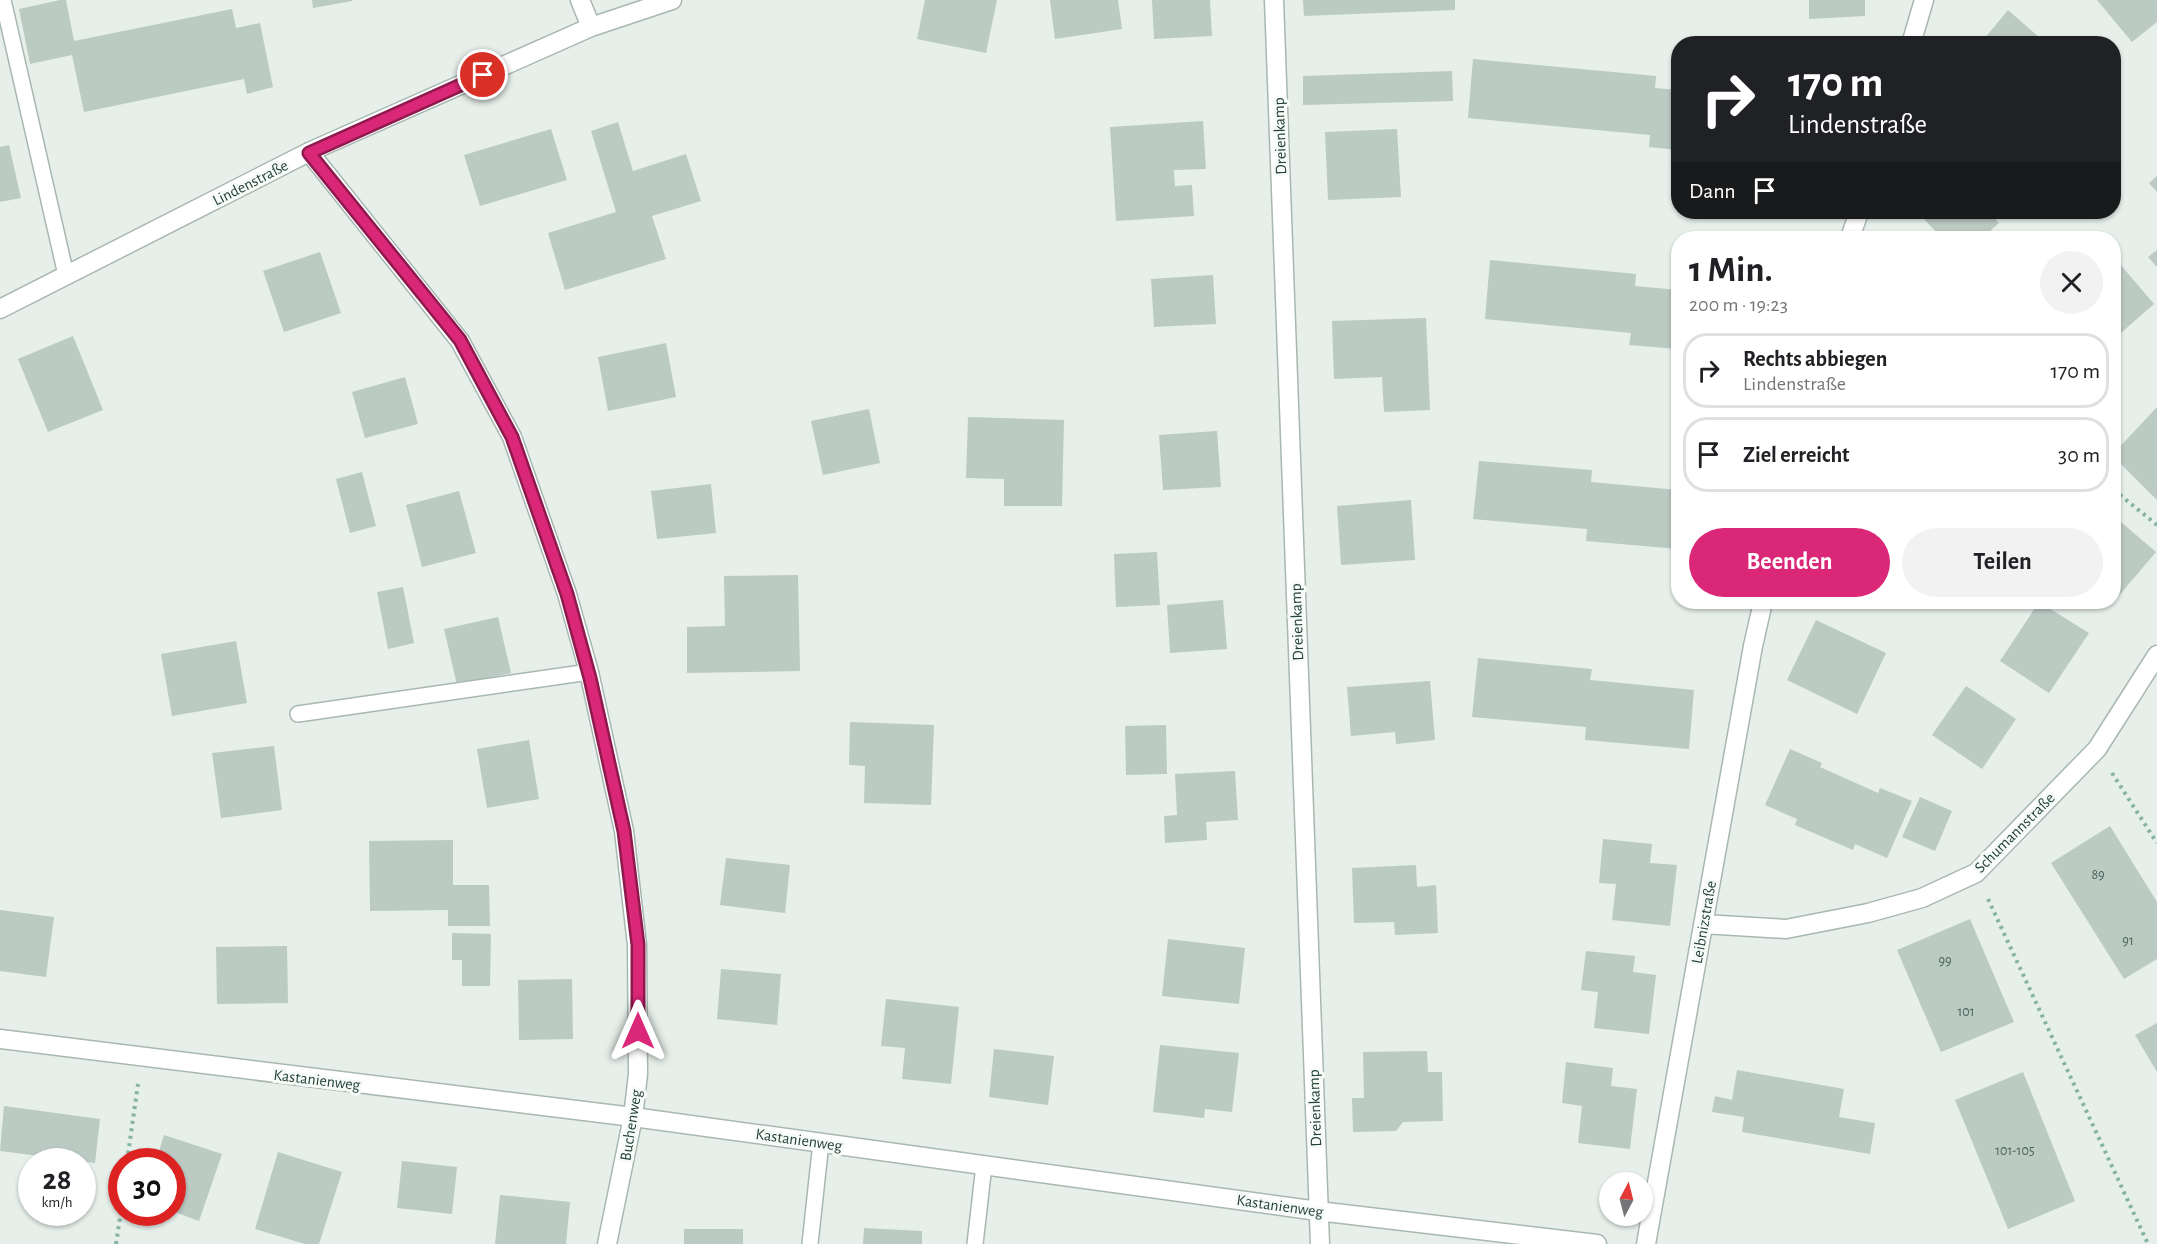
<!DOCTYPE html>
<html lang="de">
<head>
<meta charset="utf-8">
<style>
	body { margin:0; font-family:"Alegreya Sans",sans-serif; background:#f2f2f2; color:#202124; height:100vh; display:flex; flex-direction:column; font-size:22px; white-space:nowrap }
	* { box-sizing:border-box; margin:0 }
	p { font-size:20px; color:#757577 }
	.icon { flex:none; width:33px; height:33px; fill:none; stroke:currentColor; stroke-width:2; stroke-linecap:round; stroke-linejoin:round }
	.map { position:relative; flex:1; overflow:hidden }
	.details { position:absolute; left:1671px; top:231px; width:450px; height:378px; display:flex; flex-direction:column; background:#fff; border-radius:24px; box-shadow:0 2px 4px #0004 }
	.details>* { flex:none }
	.banner { position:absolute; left:1671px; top:36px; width:450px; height:183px; border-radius:24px; box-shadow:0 2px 4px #0004; background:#202124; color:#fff; overflow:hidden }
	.needle { width:39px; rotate:7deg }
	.controls { position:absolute; left:1599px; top:1172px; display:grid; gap:12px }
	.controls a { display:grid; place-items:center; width:54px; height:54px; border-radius:50%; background:#fff; box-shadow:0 2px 4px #0004; font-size:30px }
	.speed { position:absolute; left:18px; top:1148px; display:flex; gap:12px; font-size:30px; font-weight:700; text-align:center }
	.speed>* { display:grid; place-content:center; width:78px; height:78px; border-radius:50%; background:#fff; box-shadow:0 2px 4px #0004; line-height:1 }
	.speed small { font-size:15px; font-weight:400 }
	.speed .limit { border:9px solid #d22; background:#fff; color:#111 }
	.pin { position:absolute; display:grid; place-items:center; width:51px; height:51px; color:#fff; margin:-26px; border:3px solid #fff; border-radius:50%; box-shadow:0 2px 6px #0007 }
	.me { position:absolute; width:66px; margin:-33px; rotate:0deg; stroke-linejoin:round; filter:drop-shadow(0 0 4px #0008) }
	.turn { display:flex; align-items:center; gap:21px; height:126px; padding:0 18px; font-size:27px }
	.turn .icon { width:78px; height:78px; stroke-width:2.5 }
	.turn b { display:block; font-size:42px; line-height:51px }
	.then { display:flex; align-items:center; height:57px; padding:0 18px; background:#0003; gap:12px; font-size:22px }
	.round { display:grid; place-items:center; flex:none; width:63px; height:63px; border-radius:32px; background:#f2f2f2 }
	.headline { display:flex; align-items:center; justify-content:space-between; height:102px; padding:0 18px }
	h1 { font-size:36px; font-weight:600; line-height:45px }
	.cta { display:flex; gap:12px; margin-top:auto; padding:12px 18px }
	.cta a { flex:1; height:69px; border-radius:36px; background:#db2777; color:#fff; font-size:24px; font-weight:600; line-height:69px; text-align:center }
	.cta a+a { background:#f2f2f2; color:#202124 }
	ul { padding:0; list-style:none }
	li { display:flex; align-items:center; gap:18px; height:75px; margin:0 12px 9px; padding:0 6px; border:3px solid #e0e0e0; border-radius:24px }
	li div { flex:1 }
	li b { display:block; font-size:22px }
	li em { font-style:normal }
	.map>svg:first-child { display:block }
	.building { fill:#bbcac3 }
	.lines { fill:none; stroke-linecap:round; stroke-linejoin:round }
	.lane-casing { stroke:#a8b8b1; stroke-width:18 }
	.street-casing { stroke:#a8b8b1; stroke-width:21 }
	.path { stroke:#85b3a1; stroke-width:4; stroke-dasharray:3 4.5; stroke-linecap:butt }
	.lane { stroke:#fff; stroke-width:15 }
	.street { stroke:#fff; stroke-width:18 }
	.route-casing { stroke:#8e194d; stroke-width:15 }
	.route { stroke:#db2777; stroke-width:10 }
	.labels { text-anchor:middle; stroke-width:6; stroke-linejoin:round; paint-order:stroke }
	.number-label { font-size:14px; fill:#4a645a }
	.street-label { font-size:16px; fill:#244237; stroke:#f7fbf8 }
</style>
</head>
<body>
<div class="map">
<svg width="2157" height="1244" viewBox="0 0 2157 1244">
	<rect width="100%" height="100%" fill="#e6efea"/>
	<path class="building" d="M60,0h6l8,41 158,-32 4,19 24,-5 13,64 -26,7 -3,-15 -160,33 -12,-57 -42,9 -11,-55z
		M312,0h40v1l-39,7z
		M925,0h72l-11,53 -69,-14z
		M1050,0h68l4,29 -67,10z
		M1152,0h58l2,36 -58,3z
		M1303,0h152v10l-151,6z
		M1809,0h56v16l-56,3z
		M2097,0h60v22l-25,20z
		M2008,10l39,34h-67z
		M1473,59l183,17 -1,12 23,2v60l-29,-3 1,-12 -182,-17z
		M1452,71l1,30 -150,4v-29z
		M1203,121l3,48 -32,1 1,16 17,-1 2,31 -78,5 -6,-94z
		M618,122l15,49 53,-17 15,47 -49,15 14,43 -101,31 -17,-57 68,-21 -25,-81z
		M551,129l16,51 -87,26 -16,-51z
		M1397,129l4,68 -73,3 -3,-68z
		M9,145l12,53 -21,4v-55z
		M2157,176v16l-8,-9z
		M1924,212h65l10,11 -17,15h-40l-22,-23z
		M2157,250v17l-9,-10z
		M320,252l21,61 -57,19 -21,-61z
		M2114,257l40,47 -40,35z
		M1490,260l146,14 -1,12 43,4v59l-49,-4 2,-12 -146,-14z
		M1213,275l3,49 -62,3 -3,-48z
		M1426,318l4,92 -46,2 -2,-35 -48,2 -2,-58z
		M73,336l30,74 -55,22 -30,-73z
		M666,343l10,54 -68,14 -10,-54z
		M405,377l13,47 -53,14 -13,-46z
		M2157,407v93l-43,-43v-4z
		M869,409l11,54 -57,12 -12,-54z
		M968,417l96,3 -2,86h-58v-27l-38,-1z
		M1217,431l4,56 -58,3 -4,-55z
		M1479,461l113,9 -1,12 87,8v59l-92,-8 1,-12 -114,-10z
		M362,472l14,54 -26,7 -14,-54z
		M711,484l5,49 -59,6 -6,-48z
		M459,491l17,62 -54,14 -16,-62z
		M1411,500l4,60 -74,5 -4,-59z
		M2114,516l42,36 -40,47 -2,-1z
		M1157,552l3,53 -44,2 -2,-53z
		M798,575l2,96 -113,2v-46l38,-1 -1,-50z
		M403,587l11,56 -26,6 -11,-57z
		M1223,600l4,49 -57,4 -3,-48z
		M2039,602l50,31 -40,60 -49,-32z
		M498,617l13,56 -54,12 -13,-56z
		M1816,620l70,33 -29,61 -70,-34z
		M236,641l11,62 -75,13 -11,-62z
		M1478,658l114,11 -2,11 104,10 -5,59 -104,-9 1,-13 -114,-10z
		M1430,681l5,59 -39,4 -1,-12 -44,4 -4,-49z
		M1966,686l50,33 -34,50 -50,-34z
		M850,722l84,3 -3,80 -67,-2 1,-37 -16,-1z
		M1166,725l1,49 -41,1 -1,-49z
		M529,740l10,59 -52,9 -10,-59z
		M274,746l8,64 -61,8 -9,-65z
		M1790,749l32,14 -2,4 58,26 2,-5 32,13 -25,57 -32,-14 -2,6 -58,-25 2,-6 -32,-14z
		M1235,771l3,49 -32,2 1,18 -42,3 -1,-27 13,-1 -2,-41z
		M1920,797l32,14 -17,40 -33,-14z
		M2110,826l47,76v57l-33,20 -73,-116z
		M1603,839l49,5 -2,19 27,2 -7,61 -58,-6 4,-36 -17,-1z
		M453,840v45h36l1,41h-42v-16l-78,1 -1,-70z
		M726,858l64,7 -5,48 -65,-8z
		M1416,865l1,22 19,-2 2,48 -43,2 -1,-13 -40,1 -2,-55z
		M0,910l54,7 -8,60 -46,-6z
		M1970,919l44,103 -73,30 -44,-102z
		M452,933l39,1 -1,52h-28v-26h-10z
		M1168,939l77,9 -6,56 -77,-8z
		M287,946l1,57 -71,1 -1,-57z
		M1586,951l49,5 -2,16 23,3 -7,59 -55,-6 4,-36 -17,-2z
		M721,969l60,5 -4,51 -60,-6z
		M572,979l1,60 -54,1 -1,-60z
		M886,999l73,8 -8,77 -49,-5 3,-31 -24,-2z
		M2157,1023v49l-22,-37z
		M1160,1045l79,8 -7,59 -27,-3 -1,9 -51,-6z
		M994,1049l60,7 -6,49 -59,-8z
		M1427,1051l1,21h14l1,49 -40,1 -7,9 -43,1 -1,-34h12l-1,-46z
		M1566,1062l47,6 -2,18 26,3 -7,60 -52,-6 4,-37 -20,-3z
		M1737,1070l107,19 -5,28 36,6 -5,31 -128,-22 2,-15 -32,-5 3,-16 17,4z
		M2023,1072l52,129 -67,28 -53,-129z
		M4,1106l96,13 -5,44 -95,-12z
		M164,1135l58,19 -23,67 -27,-10v-50h-16z
		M278,1152l64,20 -23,72h-14l-50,-15z
		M402,1161l55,6 -5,47 -55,-6z
		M500,1195l70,7 -4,42h-71z
		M864,1228l58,3v13h-59z
		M684,1229h59v15h-59z"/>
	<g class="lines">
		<defs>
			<path id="lane" d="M3,0l63,275
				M298,714l291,-42
				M810,1244l11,-102
				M975,1244l9,-79"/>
			<path id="street" d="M580,0l11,27
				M1274,0l46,1244
				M1911,44l13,-44
				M309,152l151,189 52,96 55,157 22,78 35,159 13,114 1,129 -5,43 -26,127
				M1850,238l9,-26
				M0,309l309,-157 282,-125 81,-27
				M1703,924l83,5 82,-16 54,-15 54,-25 121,-124 60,-94
				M0,1039l633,78 685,94 279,33
				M1646,1244l107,-598 10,-44"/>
		</defs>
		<use href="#lane" class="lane-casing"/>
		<use href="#street" class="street-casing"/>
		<path class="path" d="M2114,490l43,35
			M2112,773l45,70
			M1988,899l160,345
			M127,1161l11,-77
			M116,1244l6,-40"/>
		<use href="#lane" class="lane"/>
		<use href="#street" class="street"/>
	</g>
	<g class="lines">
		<defs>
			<path id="route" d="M483,75l-174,78 151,187 52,97 55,157 23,84 34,153 14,114v86"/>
		</defs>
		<use href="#route" class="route-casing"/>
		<use href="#route" class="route"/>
	</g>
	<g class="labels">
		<g class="number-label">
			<text x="2098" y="879">89</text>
			<text x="2128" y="945">91</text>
			<text x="1945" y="965">99</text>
			<text x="1966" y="1016">101</text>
			<text x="2015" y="1155">101-105</text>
		</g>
		<g class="street-label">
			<text transform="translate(1279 136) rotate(-92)" y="6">Dreienkamp</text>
			<text transform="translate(250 182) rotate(-27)" y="6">Lindenstraße</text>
			<text transform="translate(1296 622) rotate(-92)" y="6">Dreienkamp</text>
			<text transform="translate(2014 832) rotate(-45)" y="6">Schumannstraße</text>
			<text transform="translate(1703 922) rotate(-80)" y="6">Leibnizstraße</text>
			<text transform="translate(317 1079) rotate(7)" y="6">Kastanienweg</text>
			<text transform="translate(1314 1108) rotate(-92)" y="6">Dreienkamp</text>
			<text transform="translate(630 1125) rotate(-81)" y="6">Buchenweg</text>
			<text transform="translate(799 1139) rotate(8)" y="6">Kastanienweg</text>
			<text transform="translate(1280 1205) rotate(8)" y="6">Kastanienweg</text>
		</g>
	</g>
</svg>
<div class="controls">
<a><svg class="needle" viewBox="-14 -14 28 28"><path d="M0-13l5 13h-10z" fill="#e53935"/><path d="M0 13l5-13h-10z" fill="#757577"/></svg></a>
</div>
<div class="speed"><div>28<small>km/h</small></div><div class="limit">30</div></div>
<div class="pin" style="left:483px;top:75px;background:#d93025"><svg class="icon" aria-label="arrive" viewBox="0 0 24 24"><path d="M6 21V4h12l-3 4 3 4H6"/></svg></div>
<svg class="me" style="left:638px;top:1031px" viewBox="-20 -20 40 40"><path d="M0-17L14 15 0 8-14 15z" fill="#db2777" stroke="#fff" stroke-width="4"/></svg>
<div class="banner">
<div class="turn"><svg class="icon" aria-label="right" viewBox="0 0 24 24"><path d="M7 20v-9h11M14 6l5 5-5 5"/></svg><div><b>170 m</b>Lindenstraße</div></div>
<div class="then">Dann<svg class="icon" aria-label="arrive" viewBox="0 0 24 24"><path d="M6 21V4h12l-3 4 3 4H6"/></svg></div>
</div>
<section class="details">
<div class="headline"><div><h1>1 Min.</h1><p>200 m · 19:23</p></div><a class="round"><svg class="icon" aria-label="close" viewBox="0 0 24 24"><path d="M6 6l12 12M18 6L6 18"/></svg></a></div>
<ul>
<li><svg class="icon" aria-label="right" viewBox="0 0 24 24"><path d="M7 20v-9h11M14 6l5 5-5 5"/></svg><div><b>Rechts abbiegen</b><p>Lindenstraße</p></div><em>170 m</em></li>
<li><svg class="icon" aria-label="arrive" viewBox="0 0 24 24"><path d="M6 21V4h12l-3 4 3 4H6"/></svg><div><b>Ziel erreicht</b></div><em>30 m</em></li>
</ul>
<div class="cta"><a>Beenden</a><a>Teilen</a></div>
</section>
</div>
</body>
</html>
